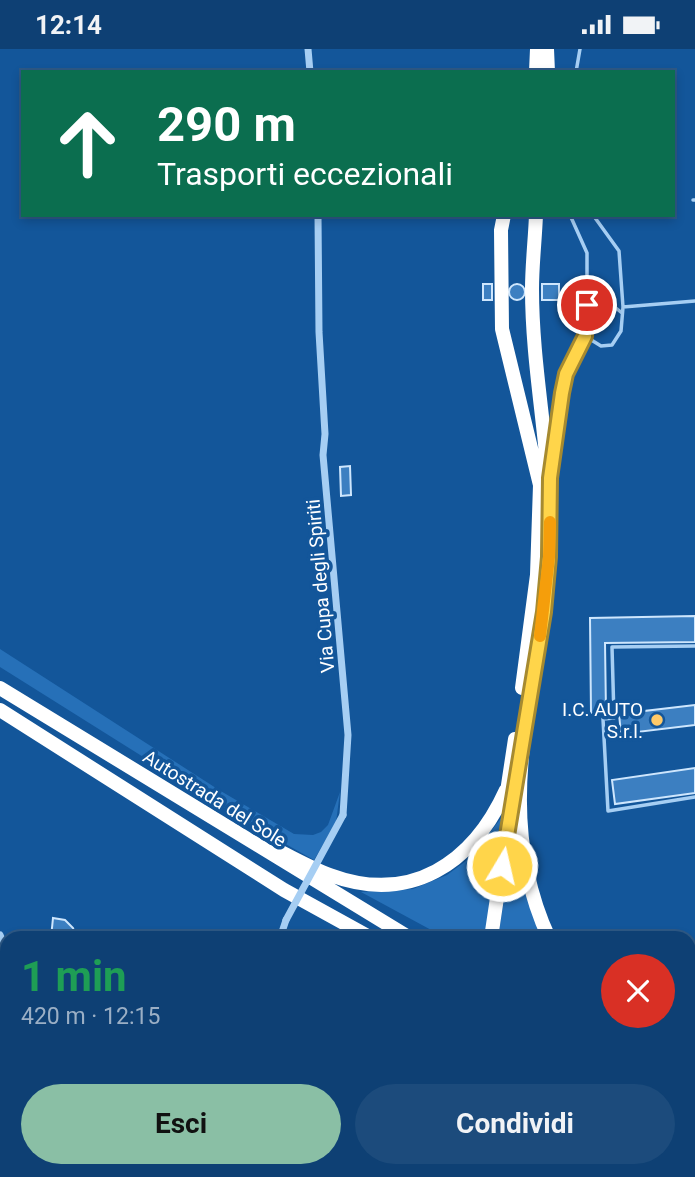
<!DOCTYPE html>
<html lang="it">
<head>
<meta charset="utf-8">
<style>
	body { margin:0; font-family:Roboto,sans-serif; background:#1c4b7c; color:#f1f3f6; height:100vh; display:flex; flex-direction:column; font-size:26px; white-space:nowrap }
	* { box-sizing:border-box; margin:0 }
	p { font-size:23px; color:#9bafc5 }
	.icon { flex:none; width:38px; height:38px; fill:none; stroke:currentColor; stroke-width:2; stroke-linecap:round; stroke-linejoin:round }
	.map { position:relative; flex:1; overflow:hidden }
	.drawer { position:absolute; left:0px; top:882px; width:696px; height:247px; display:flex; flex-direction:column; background:#0e4074; border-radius:21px 21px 0 0; box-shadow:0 4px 10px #0003,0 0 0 2px #2e5986 }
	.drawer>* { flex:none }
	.hud { position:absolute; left:21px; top:21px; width:654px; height:147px; border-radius:0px; box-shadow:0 4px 10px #0003,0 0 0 2px #2e5986; background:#0b6e4f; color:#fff; overflow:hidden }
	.pin { position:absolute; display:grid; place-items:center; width:60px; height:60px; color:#fff; margin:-30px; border:4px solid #fff; border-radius:50%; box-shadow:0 2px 7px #0007 }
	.me { position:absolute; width:77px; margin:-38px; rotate:9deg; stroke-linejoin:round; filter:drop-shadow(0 0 5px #0008) }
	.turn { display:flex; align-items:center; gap:24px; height:147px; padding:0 21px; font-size:32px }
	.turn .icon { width:91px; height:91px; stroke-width:2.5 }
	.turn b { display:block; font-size:49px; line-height:60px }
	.round { display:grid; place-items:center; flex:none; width:74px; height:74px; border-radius:37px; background:#1c4b7c }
	.overview { display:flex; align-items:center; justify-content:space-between; height:119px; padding:0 21px }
	h1 { font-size:42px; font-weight:700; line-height:52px; color:#1e9e55 }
	.action { display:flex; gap:14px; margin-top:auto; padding:14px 21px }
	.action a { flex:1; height:80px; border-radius:42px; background:#8abfa5; color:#111; font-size:28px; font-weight:700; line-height:80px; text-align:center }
	.action a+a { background:#1c4b7c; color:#f1f3f6 }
	.status { display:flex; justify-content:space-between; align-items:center; height:49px; padding:0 35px; background:#0e4074; direction:ltr }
	.status svg { height:19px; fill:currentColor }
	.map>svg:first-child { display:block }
	.green { fill:#2670b8 }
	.building { fill:#3c7fc1; stroke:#cee6fd; stroke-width:2 }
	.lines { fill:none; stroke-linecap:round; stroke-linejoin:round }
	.path { stroke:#a6cef3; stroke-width:2; stroke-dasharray:3.5 5; stroke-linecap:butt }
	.lane { stroke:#a6cef3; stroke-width:3.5 }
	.street { stroke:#a6cef3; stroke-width:7 }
	.highway { stroke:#fff; stroke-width:14 }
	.street-bridge { stroke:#a6cef3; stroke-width:7 }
	.route-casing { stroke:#a68a30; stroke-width:18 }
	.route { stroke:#ffd54a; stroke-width:12 }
	.slow { stroke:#f59e0b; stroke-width:12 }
	.poi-dot { fill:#ffca69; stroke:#13569a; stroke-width:2.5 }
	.labels { text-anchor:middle; stroke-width:7; stroke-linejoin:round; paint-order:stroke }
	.street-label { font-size:19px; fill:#fff; stroke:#13569a }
	.poi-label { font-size:19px; fill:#fff; stroke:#13569a; text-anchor:end }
</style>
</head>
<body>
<div class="status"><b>12:14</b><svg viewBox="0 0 49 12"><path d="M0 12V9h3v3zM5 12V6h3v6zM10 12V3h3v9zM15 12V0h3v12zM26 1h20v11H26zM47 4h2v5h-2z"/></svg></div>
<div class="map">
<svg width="695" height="1128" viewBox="0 0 695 1128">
	<rect width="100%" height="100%" fill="#13569a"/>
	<path class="green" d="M0,600l219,141 75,44 19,1 8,-3 7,-7 12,-33 -4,30 -22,38 -64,-36 -250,-157z
		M502,768l-16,121h-40l-85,-46 52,-3 34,-14 23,-17z
		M514,787l9,49 19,53h-44z
		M690,1079l5,3v46h-59l2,-6h52z
		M474,1122h152l-1,6h-149z"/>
	<path class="building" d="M483,235h9v16h-9z
		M542,235h17v16h-17z
		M509 243a8 8 0 1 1 16 0a8 8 0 1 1-16 0Z
		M350,417l1,29 -10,1 -1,-29z
		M695,567v26l-90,1 1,70h-15l-1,-95z
		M695,656v20l-74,9 -2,-20z
		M695,719v25l-80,11 -3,-24z
		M53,869l12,2 8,8 3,9 -25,1z"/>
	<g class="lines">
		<path class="path" d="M0,965h7
			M123,1122l3,6
			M10,1128l6,-6"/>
		<path class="lane" d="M576,23l4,-23
			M693,151h2
			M593,166l26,36 4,56
			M607,241l4,14 11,9
			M585,287l16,10 11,-1 9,-14 2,-24 72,-6
			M553,413l13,-88 21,-49v-72l-17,-38
			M695,597l-83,1 2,71 -11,1 5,92 87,-14"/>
		<path class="street" d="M308,0l2,23
			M318,166l1,117 6,102 -2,21 25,280 -5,80
			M0,886l7,16
			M280,889l6,-18
			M383,1122v6"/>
		<path class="highway" d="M547,0l1,23
			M536,23l1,-23
			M504,166l-3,15 1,99 38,156 -3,90 -15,113
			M536,166c-1,25 -4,50 -4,74 0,80 18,158 18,237 -2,144 -66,271 -1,412
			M0,639l410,250
			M0,661l284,180 87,48
			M509,769l-1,-33 7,-46
			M281,803c16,8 32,17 49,23 81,30 143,-12 176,-85
			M491,889l19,-127
			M690,1031l5,3
			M690,1064l5,3
			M467,1122l2,6
			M633,1128l2,-6"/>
		<path class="street-bridge" d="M286,871l57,-105"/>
	</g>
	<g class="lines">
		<defs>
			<path id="route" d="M502,817l42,-254 5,-55 1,-79 12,-85 4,-19 19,-38 2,-31"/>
		</defs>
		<use href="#route" class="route-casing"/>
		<use href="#route" class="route"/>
		<path class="slow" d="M540,587l9,-79 1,-35"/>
	</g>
	<circle class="poi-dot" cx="657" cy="671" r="7"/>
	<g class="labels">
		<g class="street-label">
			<text transform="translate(320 537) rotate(-95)" y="7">Via Cupa degli Spiriti</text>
			<text transform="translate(215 749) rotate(32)" y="7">Autostrada del Sole</text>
		</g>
		<g class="poi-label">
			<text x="643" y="667">I.C. AUTO<tspan x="643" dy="22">S.r.l.</tspan></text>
		</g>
	</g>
</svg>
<div class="pin" style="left:587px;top:256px;background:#d93025"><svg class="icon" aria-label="arrive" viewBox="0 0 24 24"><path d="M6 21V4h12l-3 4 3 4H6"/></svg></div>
<svg class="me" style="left:502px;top:817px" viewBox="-20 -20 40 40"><circle r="17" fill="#ffd54a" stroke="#fff" stroke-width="3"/><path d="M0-11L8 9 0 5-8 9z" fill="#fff"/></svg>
<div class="hud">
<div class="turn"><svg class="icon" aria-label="ahead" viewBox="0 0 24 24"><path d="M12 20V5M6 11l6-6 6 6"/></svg><div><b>290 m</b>Trasporti eccezionali</div></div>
</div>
<section class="drawer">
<div class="overview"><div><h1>1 min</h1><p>420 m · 12:15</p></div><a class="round" style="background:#d93025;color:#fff"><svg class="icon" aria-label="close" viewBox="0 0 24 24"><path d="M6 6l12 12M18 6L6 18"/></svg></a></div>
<div class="action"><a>Esci</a><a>Condividi</a></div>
</section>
</div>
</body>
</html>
